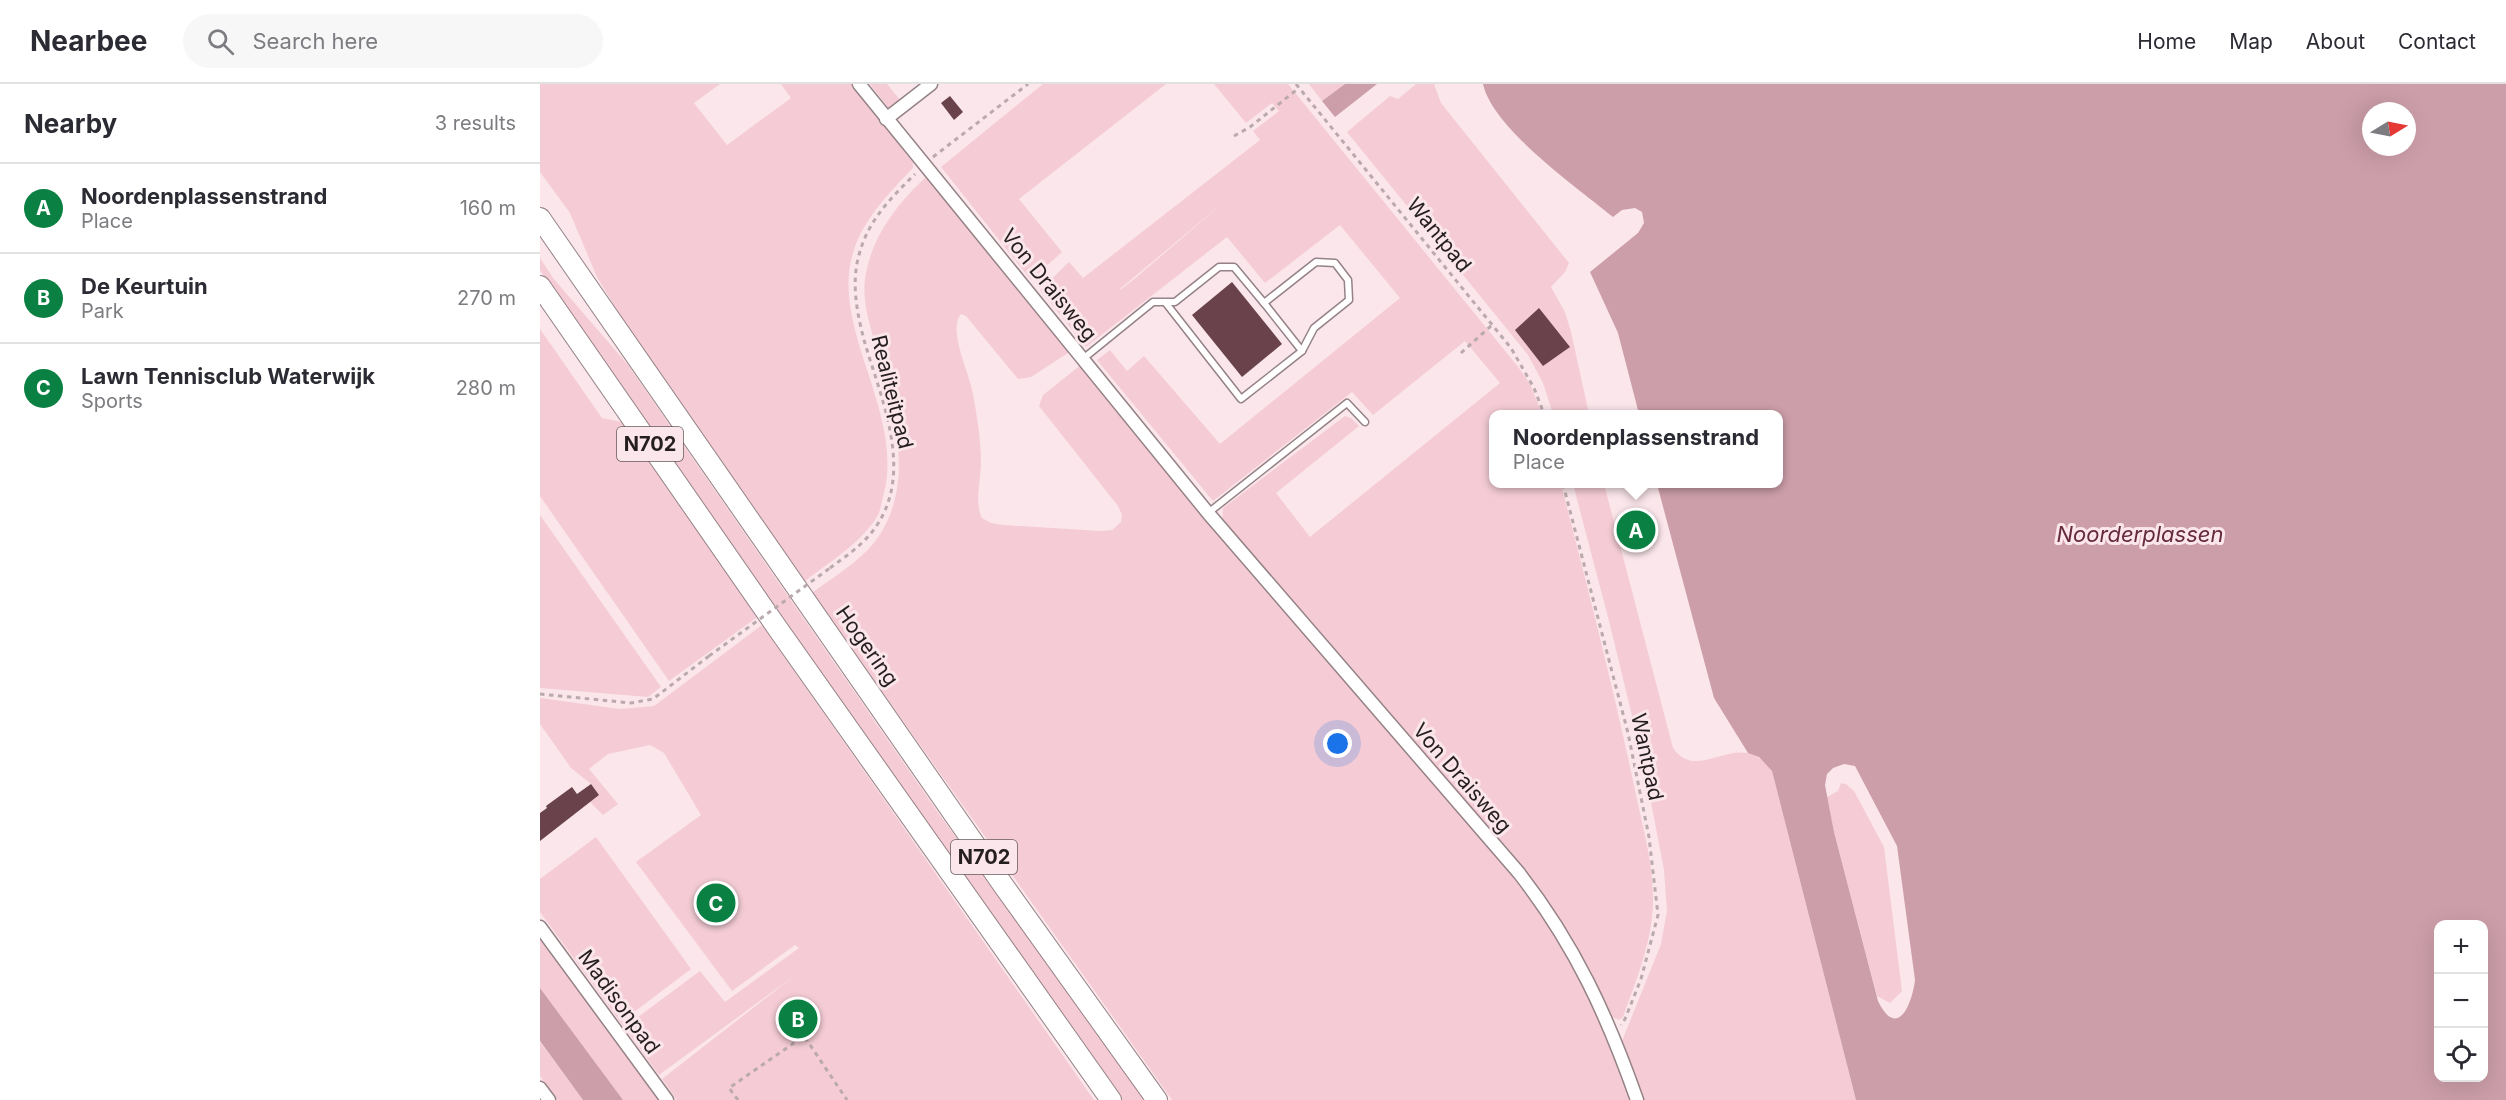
<!DOCTYPE html>
<html lang="en">
<head>
<meta charset="utf-8">
<style>
	body { margin:0; font-family:Inter,sans-serif; background:#f7f7f7; color:#2b2b33 }
	.controls { position:absolute; right:18px; bottom:18px; display:grid; overflow:hidden; border-radius:12px; box-shadow:0 6px 24px #0002 }
	.controls button { width:54px; height:54px; display:grid; place-items:center; padding:0; border:0; border-bottom:2px solid #e1e1e2; background:#fff; color:#2b2b33; font:30px sans-serif }
	.compass { position:absolute; left:1822px; top:18px; width:54px; height:54px; border-radius:50%; background:#fff; box-shadow:0 6px 24px #0002; rotate:80deg }
	.you { position:absolute; left:798px; top:660px; width:21px; height:21px; margin:-15px; border:4px solid #fff; border-radius:50%; background:#1a73e8; box-shadow:0 0 0 9px #1a73e833 }
	.badge { display:grid; place-items:center; width:39px; height:39px; border-radius:50%; background:#0b8043; color:#fff; font-size:20px; font-weight:700 }
	.pin { position:absolute; translate:-50% -50%; border:3px solid #fff; box-shadow:0 2px 6px #0006 }
	.popup { position:absolute; left:949px; top:326px; width:294px; height:78px; box-sizing:border-box; display:grid; place-content:center; border-radius:12px; background:#fff; filter:drop-shadow(0 2px 4px #0005); font-size:20px; white-space:nowrap; color:#7c7c81 }
	.popup b { font-size:22px; color:#2b2b33 }
	.popup::after { content:''; position:absolute; left:50%; top:100%; margin-left:-12px; border:12px solid transparent; border-top-color:#fff }
	.list { margin:0; padding:0; list-style:none }
	h2 { display:flex; justify-content:space-between; align-items:center; height:78px; margin:0; padding:0 24px; font-size:26px }
	h2 small { font-size:20px; font-weight:400; color:#7c7c81 }
	.list li { display:grid; grid-template-columns:39px 1fr auto; gap:18px; align-items:center; box-sizing:border-box; height:90px; padding:0 24px; border-top:2px solid #e1e1e2 }
	.list b { display:block; font-size:22px; white-space:nowrap }
	.list p { margin:0; font-size:20px; white-space:nowrap; color:#7c7c81 }
	.list em { font-size:20px; font-style:normal; color:#7c7c81 }
	.icon { flex:none; width:33px; height:33px; fill:none; stroke:currentColor; stroke-width:2; stroke-linecap:round; stroke-linejoin:round }
	.map { position:relative; flex:none; width:1966px; height:1016px; overflow:hidden }
	header { display:flex; align-items:center; gap:36px; box-sizing:border-box; height:84px; padding:0 30px; background:#fff; border-bottom:2px solid #e1e1e2 }
	header strong { font-size:28px }
	nav { display:flex; gap:33px; margin-inline-start:auto; font-size:21px }
	.search { width:420px; height:54px; background:#f7f7f7; display:flex; align-items:center; gap:15px; box-sizing:border-box; padding:0 21px; border-radius:33px; color:#7c7c81; font-size:22px }
	main { display:flex }
	aside { flex:1; background:#fff }
	.map>svg:first-child { display:block }
</style>
</head>
<body>
<header>
<strong>Nearbee</strong>
<div class="search"><svg class="icon" aria-label="search" viewBox="0 0 24 24"><circle cx="10" cy="10" r="6"/><path d="M15 15l6 6"/></svg>Search here</div>
<nav><a>Home</a><a>Map</a><a>About</a><a>Contact</a></nav>
</header>
<main>
<aside>
<h2>Nearby<small>3 results</small></h2>
<ul class="list">
<li><span class="badge">A</span><div><b>Noordenplassenstrand</b><p>Place</p></div><em>160 m</em></li>
<li><span class="badge">B</span><div><b>De Keurtuin</b><p>Park</p></div><em>270 m</em></li>
<li><span class="badge">C</span><div><b>Lawn Tennisclub Waterwijk</b><p>Sports</p></div><em>280 m</em></li>
</ul>
</aside>
<div class="map">
<svg width="1966" height="1016" viewBox="0 0 1966 1016">
	<rect width="100%" height="100%" fill="#fbe6eb"/>
	<g fill="#f5ccd5" fill-rule="evenodd">
		<path d="M 0,0 L 180,0 L 154,19 L 187,61 L 251,14 L 241,0 L 312,0 L 373,79 L 373,84 C 350,108 323,135 313,169 C 290,245 364,327 344,409 C 342,415 341,425 338,431 C 322,459 289,478 264,498 L 91,249 L 57,193 L 30,129 L 0,88 Z"/>
		<path d="M 330,0 L 347,0 L 360,16 L 349,25 Z"/>
		<path d="M 503,0 L 626,0 L 479,115 L 522,168 L 491,196 L 401,83 Z"/>
		<path d="M 674,0 L 748,0 L 979,284 L 990,300 L 1002,330 L 954,330 L 954,400 L 1021,400 C 1046,498 1072,597 1093,697 C 1101,736 1114,779 1113,819 C 1112,858 1096,897 1083,933 L 1079,936 L 1070,932 L 1051,887 L 1026,847 L 682,440 L 683,424 L 805,332 L 811,334 L 819,342 L 736,409 L 770,453 L 960,299 L 925,257 L 833,331 L 812,308 L 673,417 L 557,276 L 570,266 L 587,287 L 604,272 L 680,360 L 860,214 L 800,141 L 725,199 L 687,153 L 546,263 L 500,206 L 529,178 L 543,194 L 720,56 L 713,47 L 739,27 L 732,19 L 706,39 ZM 690,113 L 593,196 L 580,206 L 580,205 Z"/>
		<path d="M 769,0 L 805,0 L 782,17 Z"/>
		<path d="M 876,0 L 894,0 L 901,19 L 1029,179 L 1025,188 L 1011,203 L 1025,228 L 1031,248 L 1049,330 L 1013,330 L 1003,299 L 988,271 L 807,48 L 850,12 L 858,15 Z"/>
		<path d="M 387,92 L 531,267 L 491,293 L 478,295 L 426,232 L 421,230 C 407,245 430,290 433,310 C 437,332 441,356 441,379 C 441,396 434,419 442,434 L 451,439 L 463,441 L 561,447 L 572,446 L 581,438 L 582,431 L 578,422 L 499,322 L 503,311 L 542,280 L 975,791 L 1018,850 L 1067,950 L 1092,1016 L 632,1016 L 272,509 C 292,494 317,479 333,460 C 379,403 353,325 336,263 C 330,241 322,218 325,195 C 331,153 357,120 387,92 Z"/>
		<path d="M 0,174 L 13,194 L 88,281 L 397,727 L 604,1016 L 581,1016 L 170,434 L 0,186 Z"/>
		<path d="M 0,245 L 62,334 L 86,339 L 220,531 L 129,597 L 0,412 Z"/>
		<path d="M 1033,400 L 1064,400 L 1133,664 C 1159,702 1200,640 1232,687 L 1316,1016 L 1103,1016 L 1082,957 L 1121,860 L 1127,827 L 1124,786 L 1103,677 L 1069,537 Z"/>
		<path d="M 0,431 L 121,603 L 108,613 L 0,604 Z"/>
		<path d="M 222,541 L 554,1016 L 137,1016 L 122,995 L 254,892 L 119,991 L 0,828 L 0,795 L 56,753 L 151,885 L 94,928 L 98,933 L 160,887 L 185,918 L 259,864 L 255,861 L 192,907 L 96,778 L 161,731 L 124,669 L 110,661 L 68,670 L 49,685 L 78,720 L 63,731 L 50,718 L 59,711 L 51,700 L 31,684 L 0,640 L 0,614 L 80,625 L 114,622 Z"/>
		<path d="M 1301,699 L 1306,700 L 1314,707 L 1344,763 L 1362,907 L 1350,919 L 1337,912 L 1294,748 L 1287,713 L 1298,707 Z"/>
		<path d="M 0,852 L 120,1016 L 83,1016 L 0,904 Z"/>
		<path d="M 0,958 L 43,1016 L 18,1016 L 0,992 Z"/>
	</g>
	<g fill="#cc9ea9" fill-rule="evenodd">
		<path d="M 805,0 L 837,0 L 795,33 L 782,17 Z"/>
		<path d="M 943,0 L 1966,0 L 1966,1016 L 1316,1016 L 1232,687 L 1219,673 L 1208,669 L 1174,614 L 1117,400 L 1238,400 L 1238,330 L 1099,330 L 1078,249 L 1050,188 L 1098,149 L 1104,139 L 1102,128 L 1095,124 L 1082,126 L 1073,133 C 1037,103 953,45 943,0 ZM 1831,27 L 1867,27 L 1867,63 L 1831,63 ZM 1304,680 L 1315,682 L 1357,762 L 1375,896 C 1372,921 1357,956 1338,917 L 1294,748 L 1285,701 L 1287,690 L 1293,684 ZM 1944,840 L 1944,994 L 1898,994 L 1898,840 Z"/>
		<path d="M 0,904 L 83,1016 L 43,1016 L 0,957 Z"/>
	</g>
	<g fill="#6a424c">
		<path d="M 410,12 L 423,28 L 414,36 L 401,19 Z"/>
		<path d="M 692,198 L 742,260 L 702,293 L 652,231 Z"/>
		<path d="M 999,224 L 1030,263 L 1003,282 L 975,246 Z"/>
		<path d="M 51,700 L 59,711 L 0,757 L 0,729 L 7,724 L 6,722 L 32,703 L 37,710 Z"/>
	</g>
	<g fill="none" stroke-linecap="round" stroke-linejoin="round">
		<g stroke="#948286" stroke-width="9">
			<g id="service">
				<path d="M 724,219 L 762,267"/>
				<path d="M 544,274 L 613,218 L 635,218 L 679,183 L 694,183 L 724,219 L 776,178 L 795,179 L 808,196 L 809,216 L 774,244 L 762,267 L 701,315 L 625,218"/>
				<path d="M 668,429 L 807,319 L 825,338"/>
			</g>
		</g>
		<g stroke="#948286" stroke-width="15">
			<g id="minor">
				<path d="M 319,0 L 668,429 L 979,789 C 1035,861 1067,931 1097,1016"/>
				<path d="M 346,35 L 391,0"/>
				<path d="M 0,843 L 127,1016"/>
				<path d="M 0,1004 L 9,1016"/>
			</g>
		</g>
		<g stroke="#948286" stroke-width="22">
			<g id="trunk">
				<path d="M 0,134 L 463,801 L 617,1016"/>
				<path d="M 0,202 L 238,545 L 571,1016"/>
			</g>
		</g>
		<g stroke="#baa9ad" stroke-width="3" stroke-dasharray="4.5 4.5" stroke-linecap="butt">
			<path d="M 756,0 L 971,264 L 994,304 L 1004,330"/>
			<path d="M 694,52 L 710,43 L 759,4"/>
			<path d="M 393,73 L 488,0"/>
			<path d="M 921,269 L 952,241"/>
			<path d="M 1023,400 L 1088,649 L 1109,753 L 1118,831 L 1101,895 L 1085,935 L 1081,941"/>
			<path d="M 290,484 C 306,472 323,461 335,444 C 375,388 341,315 324,256 C 317,229 311,199 319,171 C 328,136 351,114 375,90"/>
			<path d="M 0,610 L 91,619 L 113,615 L 169,572"/>
			<path d="M 198,1016 L 189,1004 L 264,952 L 307,1016"/>
		</g>
		<use href="#service" stroke="#fff" stroke-width="6"/>
		<use href="#minor" stroke="#fff" stroke-width="12"/>
		<use href="#trunk" stroke="#fff" stroke-width="20"/>
		<path stroke="#baa9ad" stroke-width="3" stroke-dasharray="4.5 4.5" stroke-linecap="butt" d="M 169,572 L 290,484"/>
	</g>
	<g text-anchor="middle" stroke-width="6" stroke-linejoin="round" paint-order="stroke">
		<g fill="#fbe6eb" stroke="#655a5c" stroke-width="1.5">
			<rect x="77" y="343" width="66" height="34" rx="4.5"/>
			<rect x="411" y="756" width="66" height="34" rx="4.5"/>
		</g>
		<g font-size="20" font-weight="bold" fill="#251e1f">
			<text x="110" y="367">N702</text>
			<text x="444" y="780">N702</text>
		</g>
		<g font-size="21" fill="#251e1f" stroke="#fbe6eb">
			<text transform="translate(899 151) rotate(51)" y="7">Wantpad</text>
			<text transform="translate(509 201) rotate(51)" y="7">Von Draisweg</text>
			<text transform="translate(352 308) rotate(76)" y="7">Realiteitpad</text>
			<text transform="translate(327 562) rotate(55)" y="7">Hogering</text>
			<text transform="translate(1107 673) rotate(78)" y="7">Wantpad</text>
			<text transform="translate(922 694) rotate(49)" y="7">Von Draisweg</text>
			<text transform="translate(79 918) rotate(54)" y="7">Madisonpad</text>
		</g>
		<g font-size="22" font-style="italic" fill="#652b3d" stroke="#fbe6eb">
			<text x="1600" y="458">Noorderplassen</text>
		</g>
	</g>
</svg>
<div class="controls">
<button>+</button>
<button>−</button>
<button><svg class="icon" aria-label="locate" viewBox="0 0 24 24"><circle cx="12" cy="12" r="6"/><path d="M12 2v4M12 18v4M2 12h4M18 12h4"/></svg></button>
</div>
<svg class="compass" viewBox="-18 -18 36 36"><path d="M0-13l5 13h-10z" fill="#e53935"/><path d="M0 13l5-13h-10z" fill="#7c7c81"/></svg>
<div class="you"></div>
<div class="pin badge" style="left:1096px;top:446px">A</div>
<div class="popup"><b>Noordenplassenstrand</b>Place</div>
<div class="pin badge" style="left:258px;top:935px">B</div>
<div class="pin badge" style="left:176px;top:819px">C</div>
</div>
</main>
</body>
</html>
